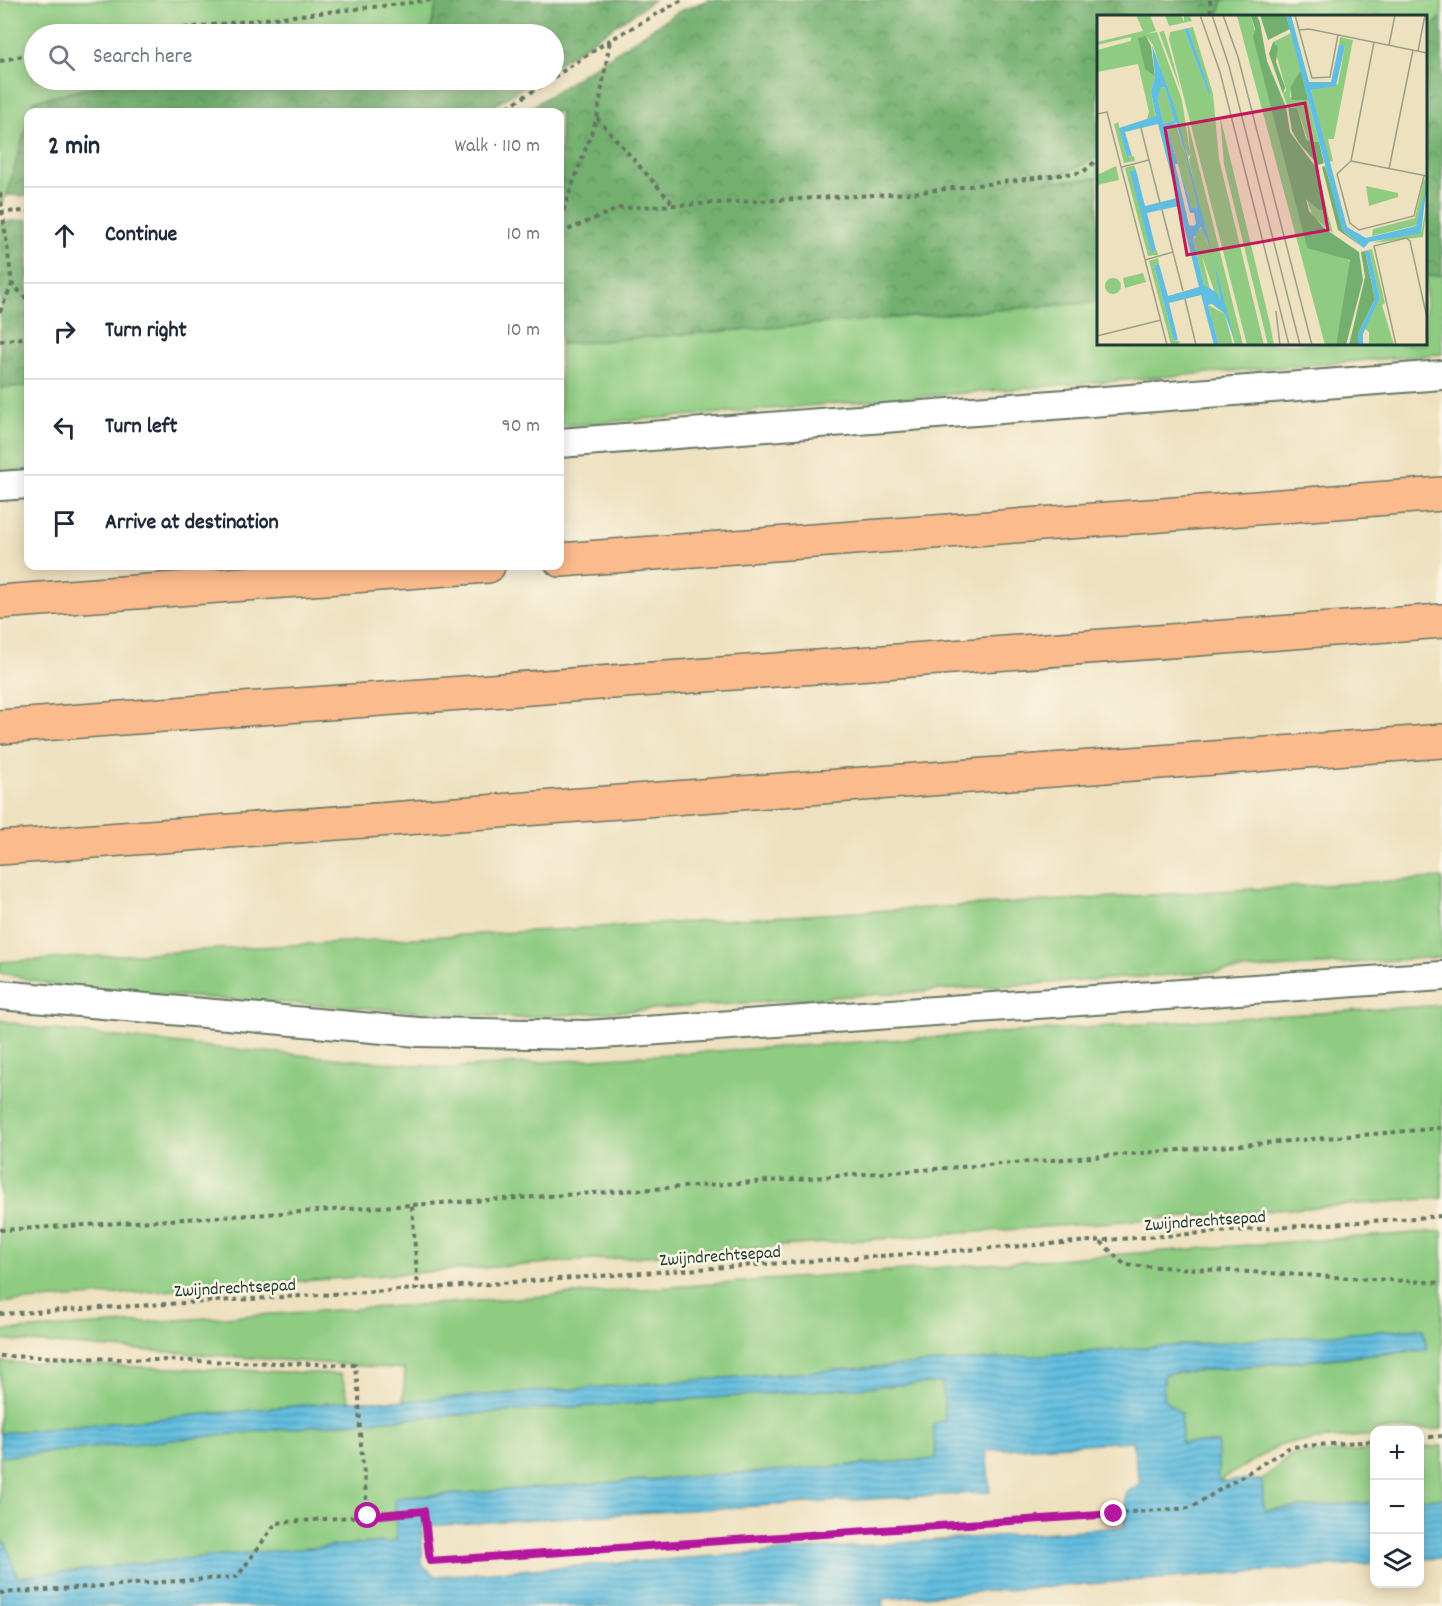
<!DOCTYPE html>
<html lang="en">
<head>
<meta charset="utf-8">
<style>
	body { margin:0; font-family:Dekko,sans-serif; background:#f2f2f3; color:#1f2937 }
	.controls { position:absolute; right:18px; bottom:18px; display:grid; overflow:hidden; border-radius:12px; box-shadow:0 3px 15px #0003 }
	.controls button { width:54px; height:54px; display:grid; place-items:center; padding:0; border:0; border-bottom:2px solid #e0e1e3; background:#fff; color:#1f2937; font:30px sans-serif }
	.stop { position:absolute; width:18px; height:18px; margin:-14px; border:4px solid #b5179e; border-radius:50%; background:#fff }
	.stop.end { background:#b5179e; border-color:#fff; box-shadow:0 2px 6px #0008 }
	.list { margin:0; padding:0; list-style:none }
	h2 { display:flex; justify-content:space-between; align-items:center; height:78px; margin:0; padding:0 24px; font-size:26px }
	h2 small { font-size:20px; font-weight:400; color:#747a83 }
	.list li { display:grid; grid-template-columns:39px 1fr auto; gap:18px; align-items:center; box-sizing:border-box; height:96px; padding:0 24px; border-top:2px solid #e0e1e3 }
	.list b { display:block; font-size:22px; white-space:nowrap }
	.list em { font-size:20px; font-style:normal; color:#747a83 }
	.icon { flex:none; width:33px; height:33px; fill:none; stroke:currentColor; stroke-width:2; stroke-linecap:round; stroke-linejoin:round }
	.map { position:relative; flex:none; width:1442px; height:1606px; overflow:hidden }
	.search { position:absolute; background:#fff; box-shadow:0 3px 15px #0003; left:24px; top:24px; width:540px; height:66px; display:flex; align-items:center; gap:15px; box-sizing:border-box; padding:0 21px; border-radius:33px; color:#747a83; font-size:22px }
	.panel { position:absolute; background:#fff; box-shadow:0 3px 15px #0003; left:24px; top:108px; width:540px; height:462px; border-radius:12px }
	.map>svg:first-child { display:block }
</style>
</head>
<body>
<div class="map">
<svg width="1442" height="1606" viewBox="0 0 1442 1606">
	<defs>
		<pattern id="forest-crowns" width="20" height="18" patternUnits="userSpaceOnUse" patternTransform="scale(1.5)"><rect width="20" height="18" fill="#73b070"/><path d="M2 6a3 3 0 1 1 6 0M12 15a3 3 0 1 1 6 0" fill="none" stroke="#5e905d"/></pattern>
		<pattern id="water-rules" width="6" height="5" patternUnits="userSpaceOnUse" patternTransform="scale(1.5)"><rect width="6" height="5" fill="#62bee0"/><path d="M0 2.5h6" fill="none" stroke="#509cb6"/></pattern>
	</defs>
	<rect width="100%" height="100%" fill="#fcf5e5"/>
	<filter id="ink" filterUnits="userSpaceOnUse"><feTurbulence type="fractalNoise" baseFrequency=".0167" numOctaves="2"/><feDisplacementMap in="SourceGraphic" scale="12" xChannelSelector="R" yChannelSelector="G"/><feConvolveMatrix kernelMatrix="1 2 1 2 8 2 1 2 1" color-interpolation-filters="sRGB"/></filter>
	<filter id="wash" filterUnits="userSpaceOnUse"><feTurbulence type="fractalNoise" baseFrequency=".008" numOctaves="4" result="noise"/><feDisplacementMap in="SourceGraphic" scale="24" xChannelSelector="R" yChannelSelector="G"/><feGaussianBlur stdDeviation="1.35" result="paint"/><feColorMatrix in="noise" values="0 0 0 0 0 0 0 0 0 0 0 0 0 0 0 0 0 1.4 0 .05"/><feComposite in="paint" operator="in"/></filter>
	<g filter="url(#wash)">
		<rect width="100%" height="100%" fill="#eee1c0"/>
		<g fill="#8fcc82" stroke="#57845b" stroke-width="1.5">
			<path d="M 0,0 L 437,0 L 430,34 L 34,34 L 34,80 L 137,80 L 119,81 L 34,101 L 31,112 L 28,112 L 28,120 L 7,195 L 0,205 Z"/>
			<path d="M 1223,0 L 1442,0 L 1442,17 L 1426,32 L 1426,16 L 1218,16 Z"/>
			<path d="M 1098,157 L 1098,178 L 1043,182 Z"/>
			<path d="M 1442,275 L 1442,354 L 560,426 L 560,344 L 1098,302 L 1098,344 L 1426,344 L 1426,276 Z"/>
			<path d="M 28,386 L 28,470 L 0,472 L 0,388 Z"/>
			<path d="M 1442,878 L 1442,957 L 518,1018 L 70,989 L 0,973 L 0,962 Z"/>
			<path d="M 1442,1005 L 1442,1198 L 0,1303 L 0,1020 L 37,1028 L 209,1047 L 449,1068 Z"/>
			<path d="M 1442,1231 L 1442,1429 L 1374,1430 L 1374,1435 L 1284,1443 L 1218,1481 L 1182,1443 L 1163,1399 L 1164,1374 L 1427,1350 L 1423,1328 L 403,1401 L 405,1369 L 0,1340 L 0,1331 L 449,1303 Z"/>
			<path d="M 0,1362 L 341,1374 L 349,1401 L 0,1433 Z"/>
			<path d="M 943,1382 L 945,1420 L 933,1425 L 937,1459 L 395,1498 L 397,1541 L 221,1555 L 17,1577 L 6,1543 L 0,1540 L 0,1457 L 355,1422 Z"/>
			<path d="M 1442,1446 L 1442,1498 L 1420,1499 L 1420,1448 Z"/>
			<path d="M 1374,1450 L 1374,1502 L 1264,1510 L 1262,1480 L 1291,1455 Z"/>
		</g>
		<g fill="url(#forest-crowns)" stroke="#497652" stroke-width="1.5">
			<path d="M 437,0 L 654,0 L 554,66 L 554,34 L 430,34 Z"/>
			<path d="M 708,0 L 1223,0 L 1218,16 L 1098,16 L 1098,157 L 1045,182 L 1098,178 L 1098,302 L 560,344 L 560,112 L 524,112 L 678,12 Z"/>
			<path d="M 1442,17 L 1442,275 L 1426,276 L 1426,32 Z"/>
			<path d="M 137,80 L 534,80 L 484,112 L 31,112 L 34,101 L 119,81 Z"/>
			<path d="M 28,120 L 28,196 L 7,195 Z"/>
			<path d="M 28,220 L 28,386 L 0,388 L 0,222 Z"/>
		</g>
		<g fill="url(#water-rules)" stroke="#407e8a" stroke-width="1.5" fill-rule="evenodd">
			<path d="M 1423,1328 L 1427,1349 L 1164,1374 L 1163,1399 L 1181,1413 L 1182,1443 L 1218,1443 L 1218,1481 L 1262,1480 L 1264,1510 L 1374,1502 L 1374,1563 L 882,1599 L 883,1606 L 798,1606 L 797,1604 L 764,1606 L 0,1606 L 0,1540 L 6,1543 L 17,1577 L 221,1555 L 396,1541 L 395,1498 L 936,1459 L 933,1424 L 945,1420 L 942,1382 L 355,1422 L 0,1457 L 0,1433 L 349,1401 L 403,1401 ZM 1132,1441 L 1140,1483 L 1125,1494 L 1124,1527 L 436,1576 L 422,1565 L 422,1526 L 990,1492 L 986,1450 Z"/>
			<path d="M 1442,1498 L 1442,1558 L 1420,1559 L 1420,1499 Z"/>
		</g>
	</g>
	<g filter="url(#ink)">
		<g fill="none" stroke-linecap="round" stroke-linejoin="round">
			<g stroke="#677665" stroke-width="32">
				<g id="service">
					<path d="M 560,443 L 1442,375"/>
					<path d="M 0,486 L 28,484"/>
					<path d="M 0,995 L 418,1032 L 587,1035 L 1442,976"/>
				</g>
			</g>
			<g stroke="#677665" stroke-width="36">
				<g id="motorway">
					<path d="M 560,560 L 1442,494"/>
					<path d="M 0,602 L 488,566"/>
					<path d="M 0,727 L 1442,621"/>
					<path d="M 0,848 L 1442,741"/>
				</g>
			</g>
			<g stroke="#677665" stroke-width="4" stroke-dasharray="4.5 4.5" stroke-linecap="butt">
				<path d="M 1210,0 L 1211,16"/>
				<path d="M 131,34 L 434,0"/>
				<path d="M 0,61 L 34,53"/>
				<path d="M 554,77 L 610,40 L 682,0"/>
				<path d="M 500,112 L 550,80"/>
				<path d="M 597,118 L 673,204"/>
				<path d="M 0,193 L 12,284 L 28,300"/>
				<path d="M 0,212 L 28,211"/>
				<path d="M 560,219 L 597,118 L 610,40"/>
				<path d="M 560,233 L 620,208 L 913,193 L 1083,172 L 1098,159"/>
				<path d="M 0,312 L 12,284"/>
				<path d="M 0,341 L 28,337"/>
				<path d="M 412,1206 L 418,1289"/>
				<path d="M 0,1230 C 481,1202 962,1170 1442,1128"/>
				<path d="M 1101,1242 L 1125,1265 L 1442,1283"/>
				<path d="M 0,1314 L 418,1289 L 1442,1216"/>
				<path d="M 0,1356 L 355,1365 L 359,1397 L 360,1434 L 368,1516"/>
				<path d="M 1420,1438 L 1442,1436"/>
				<path d="M 0,1593 L 237,1577 L 276,1523 L 424,1511 L 430,1561 L 1190,1508 L 1290,1447 L 1374,1441"/>
			</g>
			<use href="#service" stroke="#fff" stroke-width="28"/>
			<use href="#motorway" stroke="#fbbb8c" stroke-width="33"/>
		</g>
	</g>
	<g fill="none" stroke-linecap="round" stroke-linejoin="round" filter="url(#ink)">
		<path stroke="#b5179e" stroke-width="8" d="M 368,1516 L 424,1511 L 430,1561 L 1114,1514"/>
	</g>
	<g text-anchor="middle" stroke-width="5" stroke-linejoin="round" paint-order="stroke">
		<g font-size="18" fill="#1f3d34" stroke="#fcf5e5">
			<text transform="translate(1205 1220) rotate(-4)" y="6">Zwijndrechtsepad</text>
			<text transform="translate(720 1255) rotate(-4)" y="6">Zwijndrechtsepad</text>
			<text transform="translate(235 1287) rotate(-3)" y="6">Zwijndrechtsepad</text>
		</g>
	</g>
	<g transform="translate(1097 15)">
		<rect width="330" height="330" fill="#eee1c0"/>
		<path d="M 39,0 L 53,0 L 59,16 L 48,19 L 60,17 L 85,85 L 93,138 L 90,104 L 146,330 L 138,330 L 116,243 L 125,286 L 121,287 L 97,218 L 106,212 L 112,234 L 92,145 L 94,139 L 91,141 L 56,30 L 49,21 L 50,53 L 58,61 L 54,77 L 59,102 L 50,104 L 52,97 L 41,49 L 0,57 L 0,35 L 34,26 L 34,22 L 0,30 L 0,27 L 46,16 ZM 68,0 L 84,0 L 87,7 L 87,0 L 92,0 L 95,6 L 72,11 ZM 154,0 L 210,232 L 250,243 L 254,248 L 239,330 L 228,330 L 140,1 ZM 96,12 L 116,79 L 122,144 L 167,330 L 150,330 L 72,24 L 73,17 L 87,14 L 112,80 L 91,13 ZM 67,16 L 72,32 L 84,76 L 62,17 ZM 194,18 L 204,55 L 193,72 L 193,82 L 211,85 L 222,127 L 211,126 L 200,93 L 190,91 L 186,79 L 189,75 L 176,27 ZM 243,22 L 256,25 L 237,124 L 231,124 L 236,146 L 232,147 L 214,75 L 241,69 L 248,31 L 242,29 ZM 68,72 L 77,105 L 67,109 L 61,86 L 62,73 ZM 123,101 L 173,309 L 177,330 L 171,330 L 127,149 ZM 78,106 L 89,141 L 102,192 L 95,193 L 70,114 ZM 21,107 L 30,142 L 37,141 L 38,146 L 27,148 L 17,109 ZM 37,150 L 39,155 L 34,156 L 54,236 L 60,235 L 61,240 L 51,241 L 28,153 ZM 19,151 L 22,165 L 0,170 L 0,160 ZM 327,164 L 330,169 L 321,210 L 275,221 L 276,214 L 318,203 ZM 269,171 L 301,178 L 301,182 L 272,191 ZM 209,183 L 222,195 L 230,196 L 236,218 L 216,202 ZM 330,188 L 326,222 L 276,228 L 314,216 L 324,218 ZM 96,222 L 101,224 L 113,275 L 107,270 ZM 275,234 L 288,288 L 285,290 L 297,330 L 272,330 L 272,317 L 268,314 L 283,283 L 272,235 ZM 61,243 L 62,249 L 57,250 L 77,326 L 83,326 L 81,330 L 74,330 L 52,246 ZM 46,258 L 49,267 L 28,273 L 26,263 ZM8 271a8 8 0 1 1 16 0a8 8 0 1 1-16 0ZM 111,290 L 128,299 L 136,330 L 122,330 Z" fill="#8fcc82"/>
		<path d="M 154,0 L 160,0 L 163,8 L 170,46 L 189,92 L 193,117 L 221,155 L 230,196 L 222,195 L 209,184 L 212,196 L 227,213 L 262,237 L 266,265 L 249,330 L 239,330 L 253,245 L 210,233 L 156,22 L 158,14 ZM 163,0 L 189,0 L 193,14 L 171,25 ZM 49,21 L 54,31 L 58,61 L 48,54 L 41,23 ZM 176,27 L 181,32 L 179,47 L 188,72 L 186,79 L 172,39 ZM 204,55 L 211,85 L 195,85 L 193,72 ZM 191,92 L 200,93 L 209,123 L 211,126 L 222,127 L 227,148 L 221,150 L 202,128 L 195,116 ZM 228,151 L 247,217 L 267,233 L 241,215 L 225,152 ZM 268,236 L 278,284 L 261,319 L 261,330 L 252,330 L 268,262 L 264,237 Z" fill="#73b070"/>
		<path d="M 189,0 L 194,0 L 212,67 L 234,67 L 242,29 L 248,31 L 239,71 L 214,75 L 250,212 L 269,223 L 319,211 L 330,169 L 324,218 L 272,227 L 267,233 L 245,215 ZM 91,13 L 113,77 L 112,80 L 87,14 ZM 55,30 L 79,96 L 114,234 L 104,212 L 96,223 L 107,270 L 119,277 L 124,286 L 116,242 L 139,330 L 128,299 L 115,289 L 111,290 L 122,330 L 117,330 L 104,280 L 72,288 L 81,325 L 77,326 L 57,250 L 62,249 L 71,281 L 102,272 L 82,191 L 50,198 L 59,235 L 54,237 L 33,156 L 39,155 L 48,191 L 80,183 L 61,109 L 28,117 L 35,141 L 30,142 L 22,113 L 59,101 L 54,77 L 58,61 ZM 68,72 L 77,105 L 67,109 L 61,86 L 63,73 ZM 79,107 L 89,141 L 101,192 L 95,193 L 70,114 ZM 78,149 L 81,149 L 93,198 L 97,198 L 99,209 L 96,211 L 92,210 ZM 272,235 L 283,283 L 266,319 L 266,330 L 261,330 L 261,319 L 278,284 L 268,236 Z" fill="#62bee0" fill-rule="evenodd"/>
		<path fill="none" stroke="#9b9f88" stroke-width="1.5" d="M 103,0 L 123,57 L 192,330M 115,0 L 132,51 L 203,330M 126,0 L 141,42 L 215,330M 198,0 L 215,63 L 233,62 L 241,20M 202,15 L 212,14 L 330,38M 292,30 L 298,0M 321,36 L 328,0M 0,99 L 10,97 L 70,330M 52,145 L 63,188M 254,146 L 240,159 L 253,208 L 262,215 L 317,201 L 327,161M 254,146 L 277,27M 254,146 L 330,161M 25,152 L 52,145 L 44,113M 292,154 L 316,35M 65,195 L 86,276M 48,245 L 76,237M 88,284 L 99,330M 179,296 L 183,330M 0,321 L 64,305M 299,330 L 277,231 L 309,223 L 313,226 L 330,303"/>
		<path fill="#c2185b" fill-opacity="0.15" stroke="#c2185b" stroke-width="3" d="M 208,88 L 231,215 L 90,240 L 68,113 Z"/>
		<rect width="330" height="330" fill="none" stroke="#1f3d34" stroke-width="3"/>
	</g>
</svg>
<div class="controls">
<button>+</button>
<button>−</button>
<button><svg class="icon" aria-label="layers" viewBox="0 0 24 24"><path d="M12 4l9 5-9 5-9-5zM3 14l9 5 9-5"/></svg></button>
</div>
<div class="stop" style="left:368px;top:1516px"></div>
<div class="stop end" style="left:1114px;top:1514px"></div>
<div class="search"><svg class="icon" aria-label="search" viewBox="0 0 24 24"><circle cx="10" cy="10" r="6"/><path d="M15 15l6 6"/></svg>Search here</div>
<section class="panel">
<h2>2 min<small>Walk · 110 m</small></h2>
<ul class="list">
<li><svg class="icon" aria-label="ahead" viewBox="0 0 24 24"><path d="M12 20V5M6 11l6-6 6 6"/></svg><div><b>Continue</b></div><em>10 m</em></li>
<li><svg class="icon" aria-label="right" viewBox="0 0 24 24"><path d="M7 20v-9h11M14 6l5 5-5 5"/></svg><div><b>Turn right</b></div><em>10 m</em></li>
<li><svg class="icon" aria-label="left" viewBox="0 0 24 24"><path d="M17 20v-9H6M10 6l-5 5 5 5"/></svg><div><b>Turn left</b></div><em>90 m</em></li>
<li><svg class="icon" aria-label="arrive" viewBox="0 0 24 24"><path d="M6 21V4h12l-3 4 3 4H6"/></svg><div><b>Arrive at destination</b></div></li>
</ul>
</section>
</div>
</body>
</html>
